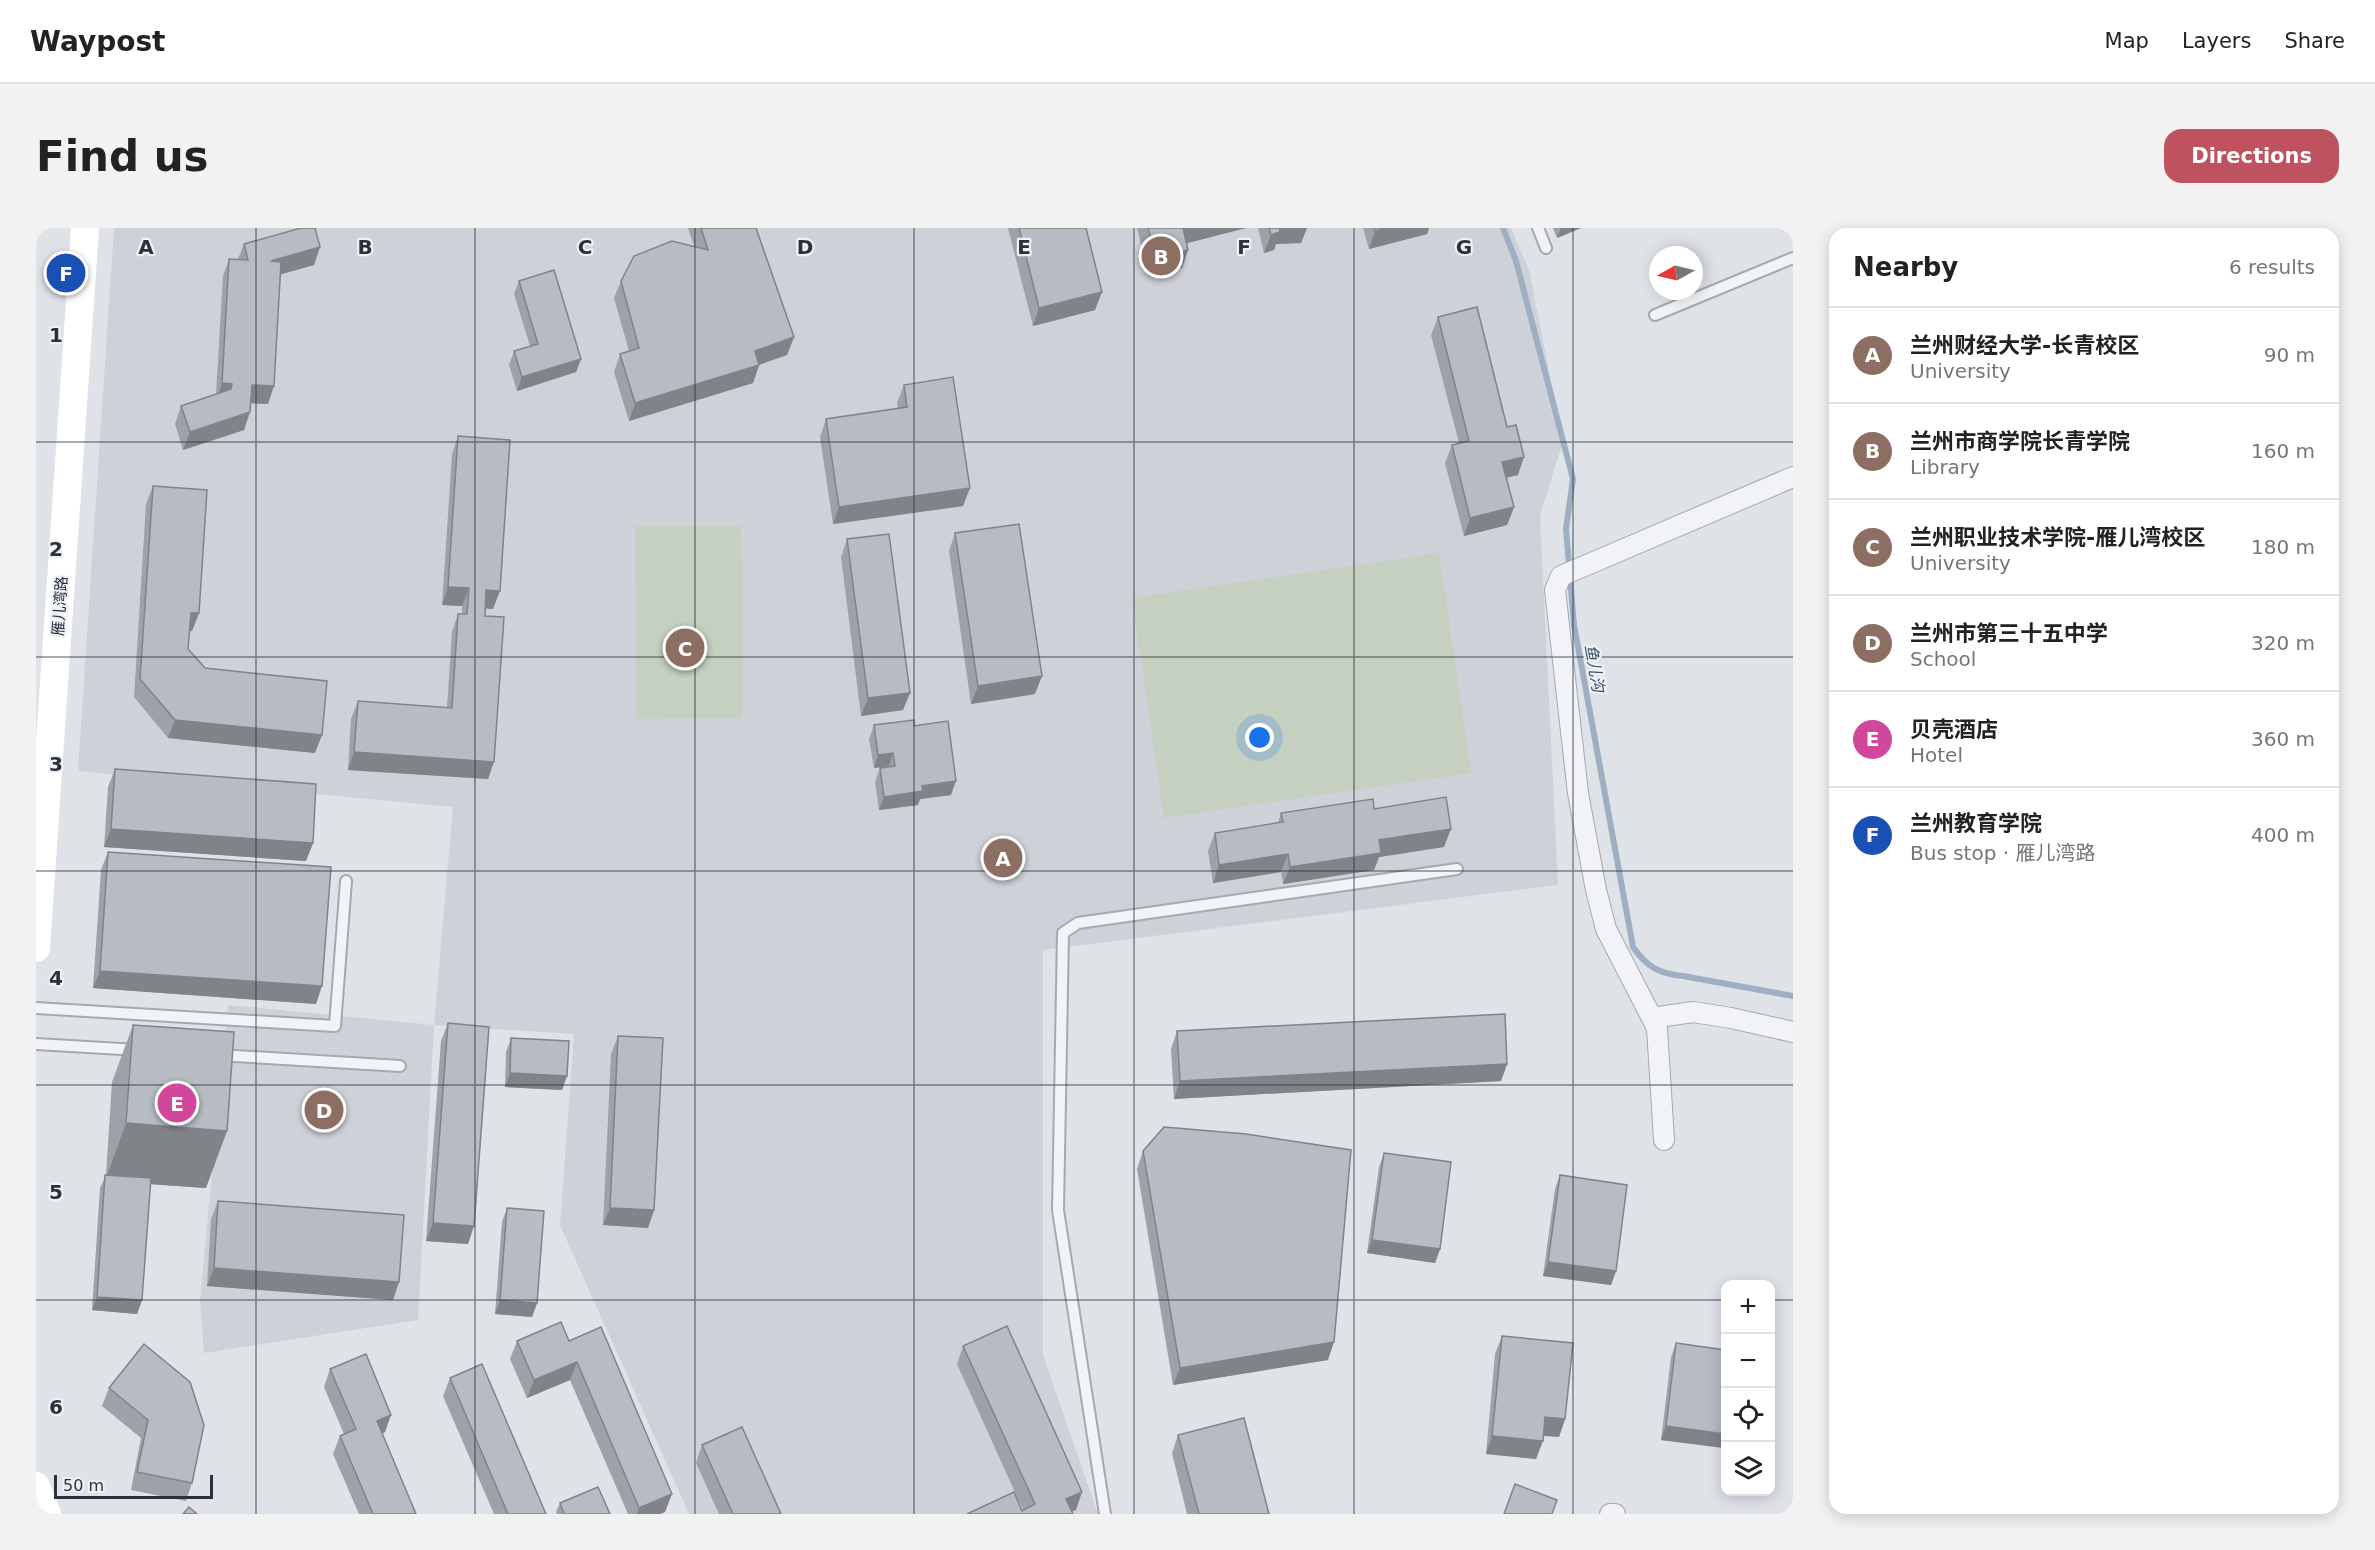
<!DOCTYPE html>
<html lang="en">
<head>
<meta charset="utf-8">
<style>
	body { margin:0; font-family:"DejaVu Sans","Noto Sans SC",sans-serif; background:#f2f2f2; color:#222 }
	.controls { position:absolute; right:18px; bottom:18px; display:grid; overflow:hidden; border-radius:12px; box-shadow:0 3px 15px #0003 }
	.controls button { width:54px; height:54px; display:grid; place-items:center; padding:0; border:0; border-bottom:2px solid #e0e0e0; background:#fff; color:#222; font:30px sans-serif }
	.compass { position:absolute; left:1613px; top:18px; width:54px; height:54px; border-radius:50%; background:#fff; box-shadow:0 3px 15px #0003; rotate:262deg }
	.scale { position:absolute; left:18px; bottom:15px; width:159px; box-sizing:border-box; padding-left:6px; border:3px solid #2a303c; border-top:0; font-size:16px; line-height:21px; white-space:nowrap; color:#2a303c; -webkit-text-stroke:4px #eff1f5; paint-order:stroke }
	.you { position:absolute; left:1224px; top:510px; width:21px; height:21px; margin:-15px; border:4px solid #fff; border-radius:50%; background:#1a73e8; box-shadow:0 0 0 9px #1a73e833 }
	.badge { display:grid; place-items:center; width:39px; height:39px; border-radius:50%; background:#be525f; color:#fff; font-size:20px; font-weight:700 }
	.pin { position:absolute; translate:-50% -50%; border:3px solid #fff; box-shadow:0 2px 6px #0006 }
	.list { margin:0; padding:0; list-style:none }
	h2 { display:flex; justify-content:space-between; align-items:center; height:78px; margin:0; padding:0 24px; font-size:26px }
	h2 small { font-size:20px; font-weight:400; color:#767676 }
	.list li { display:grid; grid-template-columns:39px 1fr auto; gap:18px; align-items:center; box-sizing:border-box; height:96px; padding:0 24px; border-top:2px solid #e0e0e0 }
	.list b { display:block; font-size:22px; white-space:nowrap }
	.list p { margin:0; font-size:20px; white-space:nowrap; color:#767676 }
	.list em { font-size:20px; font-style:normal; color:#767676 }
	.icon { flex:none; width:33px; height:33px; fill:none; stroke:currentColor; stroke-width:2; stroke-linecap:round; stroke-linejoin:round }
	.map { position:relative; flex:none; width:1757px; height:1286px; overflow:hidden; border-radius:18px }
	header { display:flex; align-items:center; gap:36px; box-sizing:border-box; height:84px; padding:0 30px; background:#fff; border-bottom:2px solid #e0e0e0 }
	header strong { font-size:28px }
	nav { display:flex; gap:33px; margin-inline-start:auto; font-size:21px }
	.intro { display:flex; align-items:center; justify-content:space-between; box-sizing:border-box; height:144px; padding:0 36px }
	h1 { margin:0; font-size:42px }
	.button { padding:15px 27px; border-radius:18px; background:#be525f; color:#fff; font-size:21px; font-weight:700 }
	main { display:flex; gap:36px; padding:0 36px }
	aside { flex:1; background:#fff; border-radius:18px; box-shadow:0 3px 15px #0003 }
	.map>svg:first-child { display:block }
</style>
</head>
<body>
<header>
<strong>Waypost</strong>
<nav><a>Map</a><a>Layers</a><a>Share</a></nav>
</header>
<div class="intro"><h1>Find us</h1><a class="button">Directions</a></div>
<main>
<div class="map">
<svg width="1757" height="1286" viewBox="0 0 1757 1286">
	<rect width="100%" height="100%" fill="#dfe2e7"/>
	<path fill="#ced1d8" d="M 78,0 L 1475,0 L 1493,42 L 1527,213 L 1504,288 L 1522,657 L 1007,722 L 1007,1127 L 1062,1286 L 653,1286 L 524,997 L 538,806 L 398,797 L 382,1092 L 168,1125 L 164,1073 L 192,777 L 398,797 L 417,579 L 42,543 Z"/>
	<g fill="#c5d0c1">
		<path d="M 599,298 L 705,298 L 706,490 L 600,491 Z"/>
		<path d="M 1403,325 L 1435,545 L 1128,590 L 1096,370 Z"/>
	</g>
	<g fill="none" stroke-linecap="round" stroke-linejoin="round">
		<path stroke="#9eafc3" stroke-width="6" d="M 1467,0 L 1480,33 L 1537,251 L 1530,301 L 1538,397 L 1597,719 C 1610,738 1623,746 1647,748 L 1757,768"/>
		<g stroke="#a5a9b0" stroke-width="14">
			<g id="lane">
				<path d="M 1502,0 L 1510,20"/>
				<path d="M 1619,87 L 1757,30"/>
				<path d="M 0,780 L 299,798 L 310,653"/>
				<path d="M 0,816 L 102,822"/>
				<path d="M 183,827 L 364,838"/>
				<path d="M 1069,1286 L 1022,982 L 1027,705 L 1042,695 L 1421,641"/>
			</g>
		</g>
		<g stroke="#a5a9b0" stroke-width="22">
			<g id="street">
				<path d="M 1616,790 L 1657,784 L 1695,790 L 1757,804"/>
				<path d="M 1628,912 L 1621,800 L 1570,701 L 1560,662 L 1542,565 L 1519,362 L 1525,348 L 1757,249"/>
				<path d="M 1574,1286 L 1579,1286"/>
			</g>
		</g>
		<use href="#lane" stroke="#f2f3f6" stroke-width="10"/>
		<use href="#street" stroke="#f2f3f6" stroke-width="20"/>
		<g stroke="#fff" stroke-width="28">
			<path d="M 0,720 L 49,0"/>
			<path d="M 0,1258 L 11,1286"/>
		</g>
	</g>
	<g fill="#9da1a8">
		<path d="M 652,0 L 720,0 L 758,109 L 751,127 L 723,137 L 717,155 L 593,193 L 578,144 L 584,126 L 593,123 L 578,70 L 585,53 L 658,18 Z"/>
		<path d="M 972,0 L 1050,0 L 1059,82 L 997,98 Z"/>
		<path d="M 1101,0 L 1210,0 L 1151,15 L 1146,40 L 1130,44 L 1129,39 L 1113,49 Z"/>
		<path d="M 1222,0 L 1271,0 L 1265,15 L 1240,16 L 1238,22 L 1228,25 Z"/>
		<path d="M 1327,0 L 1393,0 L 1391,6 L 1333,21 Z"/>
		<path d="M 1517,0 L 1545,0 L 1521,10 Z"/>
		<path d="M 208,16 L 284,19 L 278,37 L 245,46 L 232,176 L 215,175 L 208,202 L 147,222 L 139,196 L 145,178 L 180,166 L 187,48 L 193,31 L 202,31 Z"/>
		<path d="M 483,53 L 545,131 L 540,144 L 481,163 L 473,137 L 478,123 L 494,118 L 478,66 Z"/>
		<path d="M 1402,89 L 1482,247 L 1470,250 L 1478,279 L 1471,297 L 1428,308 L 1409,235 L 1416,217 L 1423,215 L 1395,107 Z"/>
		<path d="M 868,157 L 927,278 L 797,296 L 784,209 L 790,191 L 862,181 L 861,175 Z"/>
		<path d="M 422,208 L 457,381 L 449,380 L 449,388 L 452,551 L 312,542 L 315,491 L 322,473 L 411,479 L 416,404 L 422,386 L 426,386 L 426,378 L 406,377 L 416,226 Z"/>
		<path d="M 117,258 L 163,385 L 156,403 L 153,403 L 152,421 L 169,440 L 279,525 L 132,510 L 98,469 L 110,276 Z"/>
		<path d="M 919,305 L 999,466 L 935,476 L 913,323 Z"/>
		<path d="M 811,311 L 867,482 L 825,488 L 805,329 Z"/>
		<path d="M 838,497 L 878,498 L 915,567 L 884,571 L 882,577 L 843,582 L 839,554 L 844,540 L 853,539 L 853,538 L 838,540 L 833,511 Z"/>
		<path d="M 79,541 L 277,615 L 270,633 L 68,619 L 72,559 Z"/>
		<path d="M 1338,581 L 1408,619 L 1343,629 L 1338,642 L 1247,656 L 1245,644 L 1177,655 L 1172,623 L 1179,605 L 1242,595 L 1245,585 Z"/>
		<path d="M 72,624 L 280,776 L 57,760 L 65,642 Z"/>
		<path d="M 412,795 L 432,1016 L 390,1013 L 405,813 Z"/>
		<path d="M 97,797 L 170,960 L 114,956 L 106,1072 L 101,1086 L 56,1082 L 64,960 L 70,947 L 76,854 Z"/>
		<path d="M 1141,803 L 1471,836 L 1465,853 L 1138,871 L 1135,821 Z"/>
		<path d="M 582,808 L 618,982 L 612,1000 L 567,997 L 575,826 Z"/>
		<path d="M 475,810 L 531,848 L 526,862 L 469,859 L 470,824 Z"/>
		<path d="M 1107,923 L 1292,1132 L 1137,1157 L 1101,941 Z"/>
		<path d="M 1348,925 L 1404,1021 L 1399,1035 L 1331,1025 L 1343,939 Z"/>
		<path d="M 1524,947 L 1580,1043 L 1575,1057 L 1507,1048 L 1519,961 Z"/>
		<path d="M 182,973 L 363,1054 L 357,1072 L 171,1058 L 175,991 Z"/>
		<path d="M 471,980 L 501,1075 L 496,1089 L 459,1086 L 466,994 Z"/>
		<path d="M 1466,1108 L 1529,1191 L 1523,1209 L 1507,1208 L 1500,1231 L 1450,1226 L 1459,1126 Z"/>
		<path d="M 481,1113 L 533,1113 L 629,1284 L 624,1286 L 592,1286 L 534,1152 L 491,1170 L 474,1131 Z"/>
		<path d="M 1640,1115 L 1688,1220 L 1625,1212 L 1635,1129 Z"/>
		<path d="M 108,1116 L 156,1255 L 150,1273 L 95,1262 L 105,1210 L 66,1178 L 73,1160 Z"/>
		<path d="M 927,1118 L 1040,1282 L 986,1283 L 987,1282 L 921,1136 Z"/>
		<path d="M 294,1141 L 349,1204 L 346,1206 L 380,1286 L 323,1286 L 297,1226 L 304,1208 L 308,1206 L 288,1159 Z"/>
		<path d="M 414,1150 L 510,1286 L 458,1286 L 407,1168 Z"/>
		<path d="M 1142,1207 L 1233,1286 L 1151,1286 L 1136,1225 Z"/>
		<path d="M 666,1217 L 745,1286 L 683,1286 L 660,1235 Z"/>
		<path d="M 524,1275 L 574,1286 L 521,1286 L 520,1284 Z"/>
	</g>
	<g fill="#808388">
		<path d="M 1147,0 L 1210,0 L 1140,18 Z"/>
		<path d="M 1242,0 L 1271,0 L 1265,15 L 1240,16 L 1238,22 L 1228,25 L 1235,7 Z"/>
		<path d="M 1351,0 L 1393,0 L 1391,6 L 1333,21 L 1339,3 Z"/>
		<path d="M 1525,0 L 1545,0 L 1521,10 Z"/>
		<path d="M 284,19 L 278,37 L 228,51 L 235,33 Z"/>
		<path d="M 1135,21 L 1129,39 L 1113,49 L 1120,31 Z"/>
		<path d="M 1152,22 L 1146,40 L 1130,44 L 1137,26 Z"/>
		<path d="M 1066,64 L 1059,82 L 997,98 L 1003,80 Z"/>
		<path d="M 758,109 L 751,127 L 716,139 L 723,137 L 717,155 L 593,193 L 599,175 L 719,123 Z"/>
		<path d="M 545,131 L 540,144 L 481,163 L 486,149 Z"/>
		<path d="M 186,155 L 196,156 L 189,174 L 180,173 Z"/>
		<path d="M 216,157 L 238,158 L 232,176 L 209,175 Z"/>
		<path d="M 214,184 L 208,202 L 147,222 L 154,204 Z"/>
		<path d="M 1488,229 L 1482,247 L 1460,252 L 1466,234 Z"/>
		<path d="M 934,260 L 927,278 L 797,296 L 803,279 Z"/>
		<path d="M 1478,279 L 1471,297 L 1428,308 L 1434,290 Z"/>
		<path d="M 412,359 L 433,360 L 426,378 L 406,377 Z"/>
		<path d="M 450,362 L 464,363 L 457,381 L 444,380 Z"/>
		<path d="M 155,385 L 163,385 L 156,403 L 148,403 Z"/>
		<path d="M 1006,448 L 999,466 L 935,476 L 942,458 Z"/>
		<path d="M 874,465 L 867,482 L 825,488 L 832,470 Z"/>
		<path d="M 139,492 L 286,507 L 279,525 L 132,510 Z"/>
		<path d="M 318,524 L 458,534 L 452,551 L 312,542 Z"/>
		<path d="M 857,525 L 853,538 L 838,540 L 842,527 Z"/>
		<path d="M 920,553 L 915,567 L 884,571 L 882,577 L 843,582 L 848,569 L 886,558 Z"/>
		<path d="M 75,601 L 277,615 L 270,633 L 68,619 Z"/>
		<path d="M 1415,601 L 1408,619 L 1343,629 L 1338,642 L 1247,656 L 1254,639 L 1343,612 Z"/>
		<path d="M 1252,626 L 1245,644 L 1177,655 L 1183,637 Z"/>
		<path d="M 64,743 L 286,758 L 280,776 L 57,760 Z"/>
		<path d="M 1471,836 L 1465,853 L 1138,871 L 1144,853 Z"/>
		<path d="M 474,845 L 531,848 L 526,862 L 469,859 Z"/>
		<path d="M 90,895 L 191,903 L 170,960 L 69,953 Z"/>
		<path d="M 574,980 L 618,982 L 612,1000 L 567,997 Z"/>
		<path d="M 397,995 L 438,998 L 432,1016 L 390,1013 Z"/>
		<path d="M 1336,1012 L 1404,1021 L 1399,1035 L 1331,1025 Z"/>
		<path d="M 1512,1034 L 1580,1043 L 1575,1057 L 1507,1048 Z"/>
		<path d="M 178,1040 L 363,1054 L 357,1072 L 171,1058 Z"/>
		<path d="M 61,1069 L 106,1072 L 101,1086 L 56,1082 Z"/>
		<path d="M 464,1072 L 501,1075 L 496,1089 L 459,1086 Z"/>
		<path d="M 1298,1114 L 1292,1132 L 1137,1157 L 1144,1140 Z"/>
		<path d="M 541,1134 L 534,1152 L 491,1170 L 498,1152 Z"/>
		<path d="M 355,1187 L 349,1204 L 334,1211 L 341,1193 Z"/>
		<path d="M 1509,1189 L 1529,1191 L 1523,1209 L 1502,1207 Z"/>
		<path d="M 1630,1198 L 1689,1206 L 1689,1216 L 1688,1220 L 1625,1212 Z"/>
		<path d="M 1456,1208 L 1507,1213 L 1500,1231 L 1450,1226 Z"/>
		<path d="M 1046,1264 L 1040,1282 L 1030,1286 L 1030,1271 Z"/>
		<path d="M 636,1266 L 629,1284 L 624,1286 L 601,1286 L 603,1280 Z"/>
	</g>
	<g fill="#b7bbc3" stroke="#808388" stroke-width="1.5">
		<path d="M 265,0 L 279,0 L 284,19 L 235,33 L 245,34 L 238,158 L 216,157 L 214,184 L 154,204 L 145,178 L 195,161 L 196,156 L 186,155 L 193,31 L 212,32 L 208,16 Z"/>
		<path d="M 665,0 L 720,0 L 758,109 L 719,123 L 723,137 L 599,175 L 584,126 L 603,120 L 585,53 L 598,28 L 636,13 L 672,22 Z"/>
		<path d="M 983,0 L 1050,0 L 1066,64 L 1003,80 Z"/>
		<path d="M 1112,0 L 1147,0 L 1152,22 L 1137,26 L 1135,21 L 1120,31 Z"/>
		<path d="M 1233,0 L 1243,0 L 1244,4 L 1235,7 Z"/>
		<path d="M 1338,0 L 1351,0 L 1339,3 Z"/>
		<path d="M 518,42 L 545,131 L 486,149 L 478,123 L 502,116 L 483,53 Z"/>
		<path d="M 1441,79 L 1471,199 L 1480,197 L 1488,229 L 1466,234 L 1478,279 L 1434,290 L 1416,217 L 1433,213 L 1402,89 Z"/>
		<path d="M 917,149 L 934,260 L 803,279 L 790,191 L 871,179 L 868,157 Z"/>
		<path d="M 422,208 L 474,212 L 464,363 L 450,362 L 449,388 L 468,389 L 458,534 L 318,524 L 322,473 L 416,480 L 422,386 L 431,386 L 433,360 L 412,359 Z"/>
		<path d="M 117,258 L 171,262 L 163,385 L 155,385 L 152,421 L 169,440 L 291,453 L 286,507 L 139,492 L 104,451 Z"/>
		<path d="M 983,296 L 1006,448 L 942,458 L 919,305 Z"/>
		<path d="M 853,306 L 874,465 L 832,470 L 811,311 Z"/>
		<path d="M 878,492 L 878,498 L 912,493 L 920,553 L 886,558 L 887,563 L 848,569 L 844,540 L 859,538 L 857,525 L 842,527 L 838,497 Z"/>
		<path d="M 79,541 L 280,556 L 277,615 L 75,601 Z"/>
		<path d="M 1410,569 L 1415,601 L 1343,612 L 1345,625 L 1254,639 L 1252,626 L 1183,637 L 1179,605 L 1247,594 L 1245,585 L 1337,571 L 1338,581 Z"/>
		<path d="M 72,624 L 295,639 L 286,758 L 64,743 Z"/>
		<path d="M 1469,786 L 1471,836 L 1144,853 L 1141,803 Z"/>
		<path d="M 412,795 L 453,799 L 438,998 L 397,995 Z"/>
		<path d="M 97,797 L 198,804 L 191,903 L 90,895 Z"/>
		<path d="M 582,808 L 627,810 L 618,982 L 574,980 Z"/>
		<path d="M 475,810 L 533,813 L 531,848 L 474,845 Z"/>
		<path d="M 1128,899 L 1210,906 L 1315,922 L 1298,1114 L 1144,1140 L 1107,923 Z"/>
		<path d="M 1348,925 L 1415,934 L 1404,1021 L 1336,1012 Z"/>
		<path d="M 69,947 L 115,950 L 106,1072 L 61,1069 Z"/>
		<path d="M 1524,947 L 1591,957 L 1580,1043 L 1512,1034 Z"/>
		<path d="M 182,973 L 368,987 L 363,1054 L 178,1040 Z"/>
		<path d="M 471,980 L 508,983 L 501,1075 L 464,1072 Z"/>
		<path d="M 525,1094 L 533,1113 L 565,1099 L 636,1266 L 603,1280 L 541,1134 L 498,1152 L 481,1113 Z"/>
		<path d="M 971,1098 L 1046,1264 L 1030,1271 L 1037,1286 L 931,1286 L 978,1264 L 986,1283 L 999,1276 L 927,1118 Z"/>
		<path d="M 1466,1108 L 1537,1115 L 1529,1191 L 1509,1189 L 1507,1213 L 1456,1208 Z"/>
		<path d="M 1640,1115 L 1689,1122 L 1689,1206 L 1630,1198 Z"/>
		<path d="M 108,1116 L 154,1154 L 168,1197 L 156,1255 L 101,1244 L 112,1192 L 73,1160 Z"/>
		<path d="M 330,1126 L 355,1187 L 341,1193 L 380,1286 L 337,1286 L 304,1208 L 320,1201 L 294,1141 Z"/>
		<path d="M 446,1136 L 510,1286 L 472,1286 L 414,1150 Z"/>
		<path d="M 1208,1190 L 1233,1286 L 1163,1286 L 1142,1207 Z"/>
		<path d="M 706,1199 L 745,1286 L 697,1286 L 666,1217 Z"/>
		<path d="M 1479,1256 L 1521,1272 L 1516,1286 L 1468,1286 Z"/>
		<path d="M 562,1259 L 574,1286 L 528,1286 L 524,1275 Z"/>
		<path d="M 153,1279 L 161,1286 L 147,1286 Z"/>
	</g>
	<path fill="none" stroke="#2a303c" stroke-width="1.5" stroke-opacity="0.55" d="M 220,0 L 220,1286M 439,0 L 439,1286M 659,0 L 659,1286M 878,0 L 878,1286M 1098,0 L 1098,1286M 1318,0 L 1318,1286M 1537,0 L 1537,1286M 0,214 L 1757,214M 0,429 L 1757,429M 0,643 L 1757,643M 0,857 L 1757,857M 0,1072 L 1690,1072M 1734,1072 L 1757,1072"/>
	<g text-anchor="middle" stroke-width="4.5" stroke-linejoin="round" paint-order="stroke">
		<g font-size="15" fill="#2a303c" stroke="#eff1f5">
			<text transform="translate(24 378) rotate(-86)" y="5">雁儿湾路</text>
		</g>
		<g font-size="16" font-style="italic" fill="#394e6b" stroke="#eff1f5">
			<text transform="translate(1559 440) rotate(80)" y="6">鱼儿沟</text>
		</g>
	</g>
	<g font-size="20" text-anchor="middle" font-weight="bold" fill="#2a303c" stroke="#eff1f5" stroke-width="4.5" stroke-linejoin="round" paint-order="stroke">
		<text x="110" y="26">A</text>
		<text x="329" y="26">B</text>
		<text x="549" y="26">C</text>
		<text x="769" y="26">D</text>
		<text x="988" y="26">E</text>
		<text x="1208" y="26">F</text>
		<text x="1428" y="26">G</text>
		<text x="20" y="114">1</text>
		<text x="20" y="328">2</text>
		<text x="20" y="543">3</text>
		<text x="20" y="757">4</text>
		<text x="20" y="971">5</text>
		<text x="20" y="1186">6</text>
	</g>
</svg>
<div class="controls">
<button>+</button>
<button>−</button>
<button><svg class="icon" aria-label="locate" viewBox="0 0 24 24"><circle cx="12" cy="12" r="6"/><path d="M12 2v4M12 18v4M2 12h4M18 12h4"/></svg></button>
<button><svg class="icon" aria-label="layers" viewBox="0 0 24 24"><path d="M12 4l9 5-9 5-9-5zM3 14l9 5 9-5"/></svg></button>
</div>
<svg class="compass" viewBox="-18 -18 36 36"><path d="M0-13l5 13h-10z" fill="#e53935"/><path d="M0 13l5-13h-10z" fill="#767676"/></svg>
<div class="scale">50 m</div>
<div class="you"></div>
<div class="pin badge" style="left:967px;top:630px;background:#8d6e63">A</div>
<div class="pin badge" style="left:1125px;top:28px;background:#8d6e63">B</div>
<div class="pin badge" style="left:649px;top:420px;background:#8d6e63">C</div>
<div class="pin badge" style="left:288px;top:882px;background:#8d6e63">D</div>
<div class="pin badge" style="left:141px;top:875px;background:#d1479c">E</div>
<div class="pin badge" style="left:30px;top:45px;background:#1a4fb4">F</div>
</div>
<aside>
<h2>Nearby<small>6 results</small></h2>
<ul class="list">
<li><span class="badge" style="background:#8d6e63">A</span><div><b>兰州财经大学-长青校区</b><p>University</p></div><em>90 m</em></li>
<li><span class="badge" style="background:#8d6e63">B</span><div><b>兰州市商学院长青学院</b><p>Library</p></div><em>160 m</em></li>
<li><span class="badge" style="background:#8d6e63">C</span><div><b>兰州职业技术学院-雁儿湾校区</b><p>University</p></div><em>180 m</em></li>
<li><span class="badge" style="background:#8d6e63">D</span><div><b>兰州市第三十五中学</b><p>School</p></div><em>320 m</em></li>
<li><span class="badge" style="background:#d1479c">E</span><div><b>贝壳酒店</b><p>Hotel</p></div><em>360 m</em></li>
<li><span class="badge" style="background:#1a4fb4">F</span><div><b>兰州教育学院</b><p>Bus stop · 雁儿湾路</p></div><em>400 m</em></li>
</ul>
</aside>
</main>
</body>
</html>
